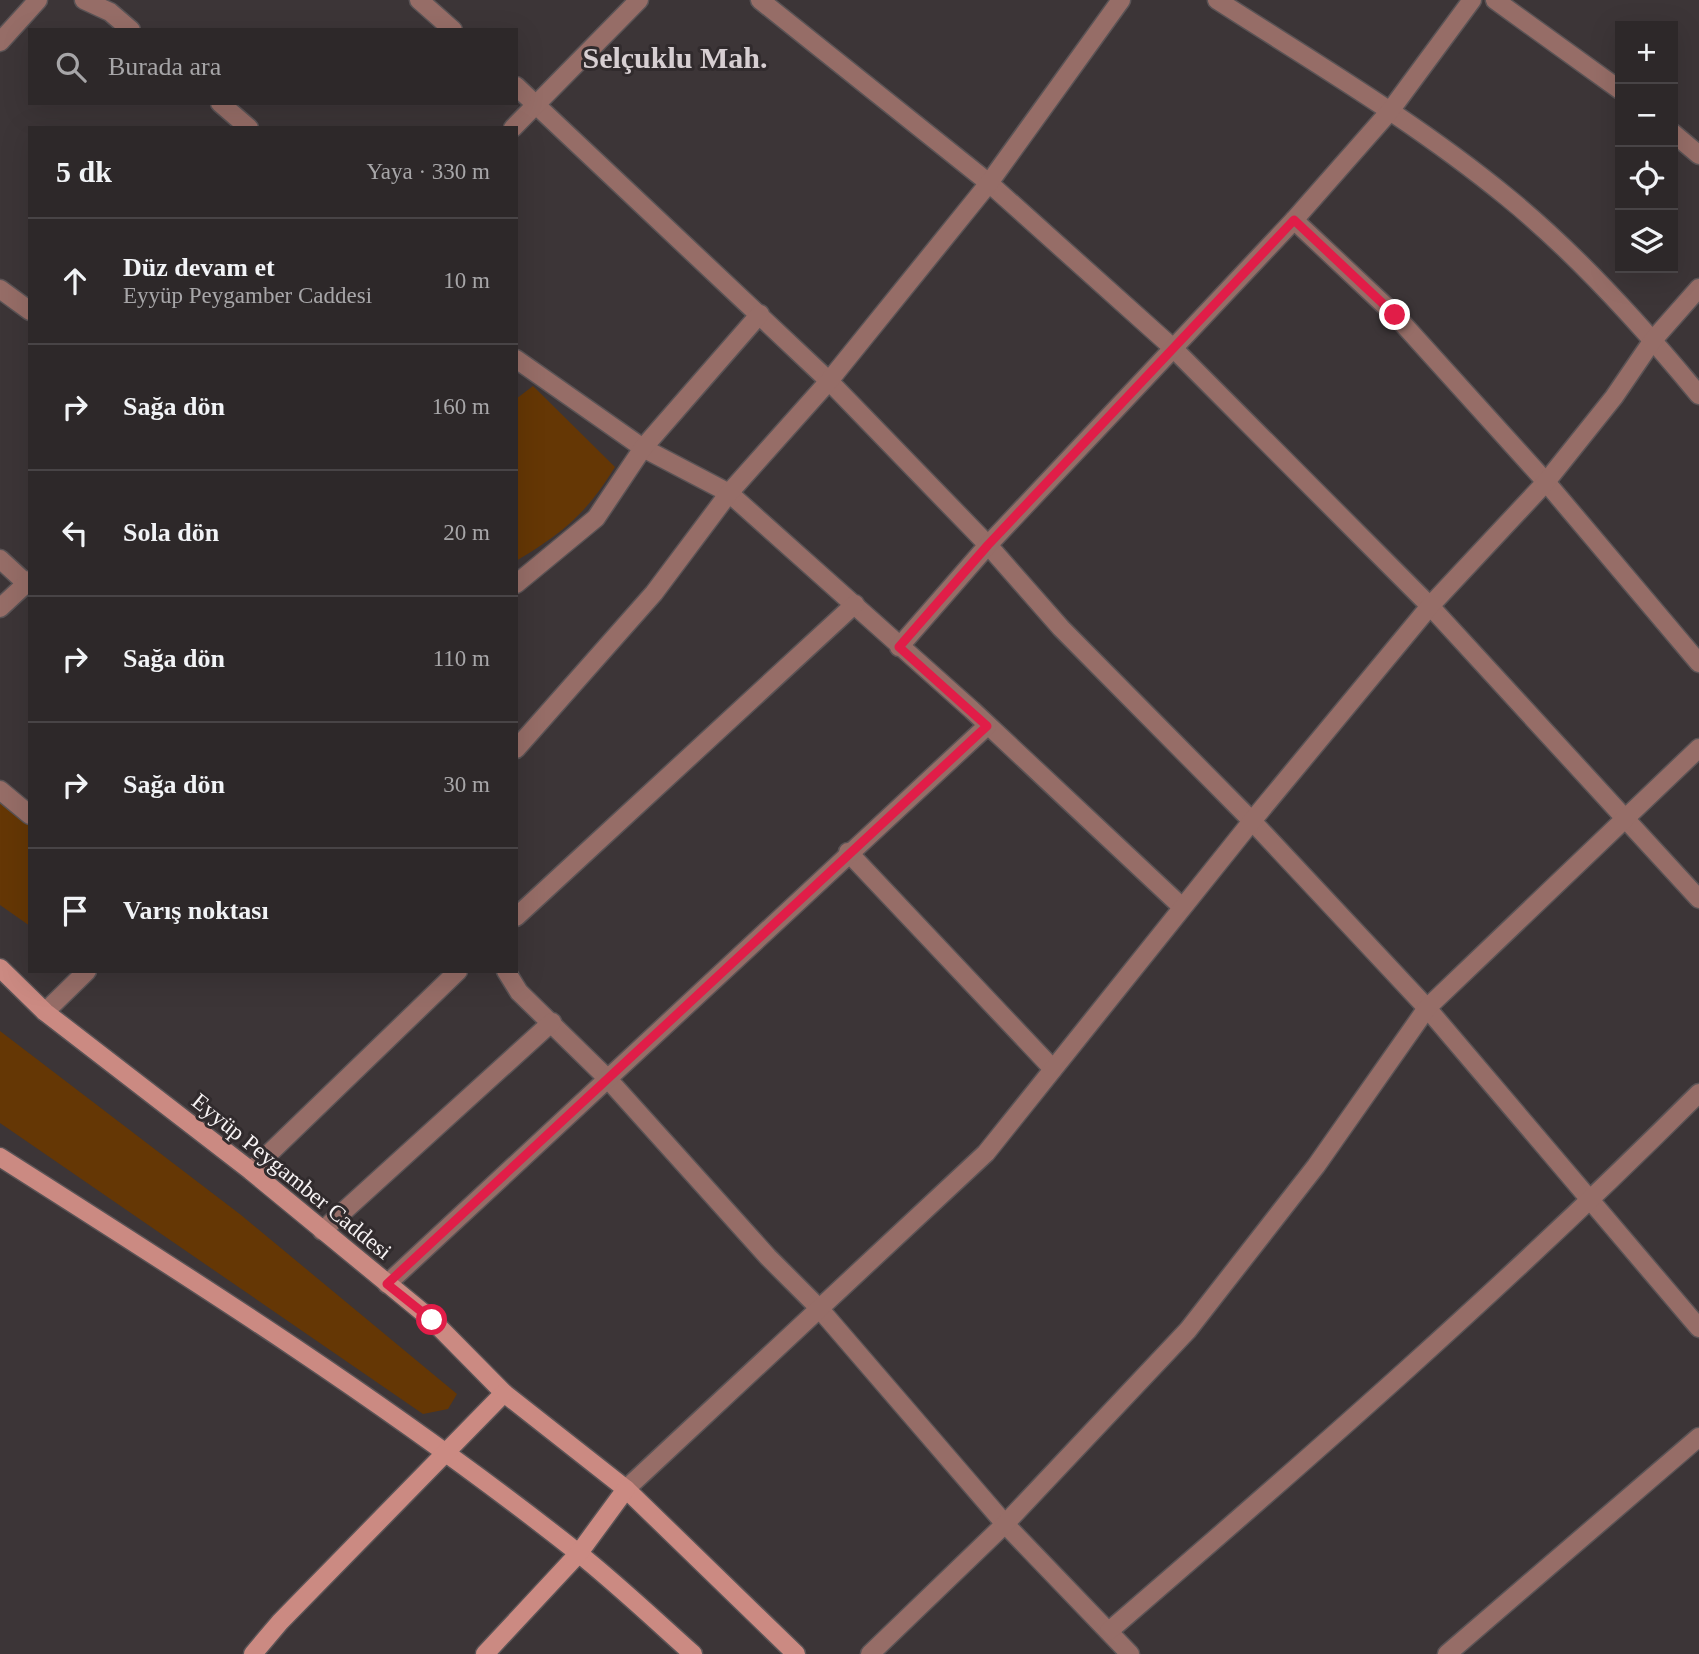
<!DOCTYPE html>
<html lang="tr">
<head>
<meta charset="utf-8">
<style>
	body { margin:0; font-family:"Times New Roman",serif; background:#353031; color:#f1f3f6 }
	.controls { position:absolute; right:21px; top:21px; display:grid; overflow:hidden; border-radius:0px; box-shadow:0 7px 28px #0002 }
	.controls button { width:63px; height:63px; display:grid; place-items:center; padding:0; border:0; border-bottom:2px solid #484446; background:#2d2829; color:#f1f3f6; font:35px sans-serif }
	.stop { position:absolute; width:21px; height:21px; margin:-16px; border:5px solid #e11d48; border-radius:50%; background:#fff }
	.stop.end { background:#e11d48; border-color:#fff; box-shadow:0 2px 7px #0008 }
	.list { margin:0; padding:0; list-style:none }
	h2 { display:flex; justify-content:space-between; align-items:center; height:91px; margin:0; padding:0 28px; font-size:30px }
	h2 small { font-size:23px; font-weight:400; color:#a7a6a8 }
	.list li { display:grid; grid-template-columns:46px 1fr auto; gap:21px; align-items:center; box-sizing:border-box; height:126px; padding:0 28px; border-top:2px solid #484446 }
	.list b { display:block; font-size:26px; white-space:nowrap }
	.list p { margin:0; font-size:23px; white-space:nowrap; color:#a7a6a8 }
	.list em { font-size:23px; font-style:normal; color:#a7a6a8 }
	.icon { flex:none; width:38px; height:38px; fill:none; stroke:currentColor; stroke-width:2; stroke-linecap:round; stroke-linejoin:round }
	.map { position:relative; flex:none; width:1699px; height:1654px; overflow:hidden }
	.search { position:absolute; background:#2d2829; box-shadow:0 7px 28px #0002; left:28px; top:28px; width:490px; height:77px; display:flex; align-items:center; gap:18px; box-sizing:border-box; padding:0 24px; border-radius:0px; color:#a7a6a8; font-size:26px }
	.panel { position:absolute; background:#2d2829; box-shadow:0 7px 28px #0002; left:28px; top:126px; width:490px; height:847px; border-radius:0px }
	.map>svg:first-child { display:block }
</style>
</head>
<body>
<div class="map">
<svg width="1699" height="1654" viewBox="0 0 1699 1654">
	<rect width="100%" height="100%" fill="#3c3537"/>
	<g fill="#653705">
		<path d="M 533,386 L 615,467 C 585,515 564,532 516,561 L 516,399 Z"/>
		<path d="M 0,802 L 30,826 L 30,926 L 0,905 Z"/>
		<path d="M 0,1031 L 241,1215 L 457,1394 L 448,1409 L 423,1414 L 0,1123 Z"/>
	</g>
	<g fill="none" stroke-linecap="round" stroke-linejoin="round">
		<g stroke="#5a5355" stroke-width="21">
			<g id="street">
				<path d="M 84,0 L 110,12 L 131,30"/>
				<path d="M 419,0 L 453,30"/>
				<path d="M 760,0 L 989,183 L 1173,348 L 1430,606 L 1699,899"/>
				<path d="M 1217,0 C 1315,63 1417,123 1507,197 C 1577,254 1642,326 1699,395"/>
				<path d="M 1495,0 L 1620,90"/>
				<path d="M 0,42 L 38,0"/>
				<path d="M 516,86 L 829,381 L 988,545 L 1061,628 L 1252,821 L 1427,1008 L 1699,1328"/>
				<path d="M 220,103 L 249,128"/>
				<path d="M 513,128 L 639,0"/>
				<path d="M 1673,133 L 1699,155"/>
				<path d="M 1294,220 L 1395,315 L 1546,482 L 1699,663"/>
				<path d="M 0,289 L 30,311"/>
				<path d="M 516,359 L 643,448 L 729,493 L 972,710 L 1182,907"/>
				<path d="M 0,559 L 26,583"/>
				<path d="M 516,584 L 596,518 L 643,448 L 760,314"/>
				<path d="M 0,608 L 30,580"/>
				<path d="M 899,647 L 988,545 L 1294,220 L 1390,111 L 1472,0"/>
				<path d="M 516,749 L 654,593 L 729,493 L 829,381 L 989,183 L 1121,0"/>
				<path d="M 0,790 L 30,815"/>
				<path d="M 848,852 L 1053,1069"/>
				<path d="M 516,917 L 855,604"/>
				<path d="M 506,971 L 519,992 L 607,1078 L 768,1257 L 818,1307 L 1005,1524 L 1130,1654"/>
				<path d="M 45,1012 L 87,971"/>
				<path d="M 251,1171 L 458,971"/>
				<path d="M 322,1231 L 552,1022"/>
				<path d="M 387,1284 L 987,726"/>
				<path d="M 626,1489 L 986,1153 L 1252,821 L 1430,606 L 1546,482 L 1614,397 L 1653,340 L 1699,288"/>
				<path d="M 1109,1631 C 1312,1456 1510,1282 1699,1093"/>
				<path d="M 870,1654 L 1005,1524 L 1188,1330 L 1316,1166 L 1427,1008 L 1699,748"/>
				<path d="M 1447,1654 L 1699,1437"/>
			</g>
		</g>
		<g stroke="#5a5355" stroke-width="21">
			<g id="secondary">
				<path d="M 0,968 L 45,1012 L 251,1171 L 432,1320 L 504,1393 L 626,1489 L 796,1654"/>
				<path d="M 0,1157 C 197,1282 394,1407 577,1552 C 617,1584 655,1620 693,1654"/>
				<path d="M 253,1654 L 280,1622 L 504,1393"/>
				<path d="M 485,1654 L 579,1553 L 626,1489"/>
			</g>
		</g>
		<use href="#street" stroke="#966d67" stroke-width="18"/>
		<use href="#secondary" stroke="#cb8a82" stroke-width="18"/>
	</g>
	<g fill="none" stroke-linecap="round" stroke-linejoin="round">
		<path stroke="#e11d48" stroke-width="9" d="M 432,1320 L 387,1284 L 987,726 L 899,647 L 988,545 L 1294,220 L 1395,315"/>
	</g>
	<g text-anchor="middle" stroke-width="6" stroke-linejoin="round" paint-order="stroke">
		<g font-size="23" fill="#f7f3f4" stroke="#312b2d">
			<text transform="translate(292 1176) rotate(39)" y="8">Eyyüp Peygamber Caddesi</text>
		</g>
		<g font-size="30" font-weight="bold" fill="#d7cfd2" stroke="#312b2d">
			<text x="675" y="68">Selçuklu Mah.</text>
		</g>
	</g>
</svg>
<div class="controls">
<button>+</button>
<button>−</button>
<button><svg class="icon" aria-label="locate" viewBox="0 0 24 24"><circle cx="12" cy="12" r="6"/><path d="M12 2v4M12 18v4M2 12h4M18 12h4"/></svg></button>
<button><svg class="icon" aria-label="layers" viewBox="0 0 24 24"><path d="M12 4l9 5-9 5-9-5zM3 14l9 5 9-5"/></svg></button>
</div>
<div class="stop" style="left:432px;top:1320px"></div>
<div class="stop end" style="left:1395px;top:315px"></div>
<div class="search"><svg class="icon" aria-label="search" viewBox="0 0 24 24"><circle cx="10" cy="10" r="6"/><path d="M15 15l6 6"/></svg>Burada ara</div>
<section class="panel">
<h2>5 dk<small>Yaya · 330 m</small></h2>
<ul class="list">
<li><svg class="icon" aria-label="ahead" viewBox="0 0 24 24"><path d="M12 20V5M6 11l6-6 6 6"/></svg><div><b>Düz devam et</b><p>Eyyüp Peygamber Caddesi</p></div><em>10 m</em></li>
<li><svg class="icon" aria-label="right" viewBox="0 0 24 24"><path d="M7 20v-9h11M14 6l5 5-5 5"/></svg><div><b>Sağa dön</b></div><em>160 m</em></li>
<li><svg class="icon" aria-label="left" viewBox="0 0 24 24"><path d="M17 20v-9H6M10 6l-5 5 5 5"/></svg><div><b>Sola dön</b></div><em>20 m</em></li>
<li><svg class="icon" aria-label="right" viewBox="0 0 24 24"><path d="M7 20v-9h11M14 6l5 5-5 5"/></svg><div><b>Sağa dön</b></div><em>110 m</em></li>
<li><svg class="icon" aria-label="right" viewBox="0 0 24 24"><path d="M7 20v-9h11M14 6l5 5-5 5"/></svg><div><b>Sağa dön</b></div><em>30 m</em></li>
<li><svg class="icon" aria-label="arrive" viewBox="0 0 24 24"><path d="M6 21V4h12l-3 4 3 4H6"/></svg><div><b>Varış noktası</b></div></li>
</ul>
</section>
</div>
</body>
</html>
